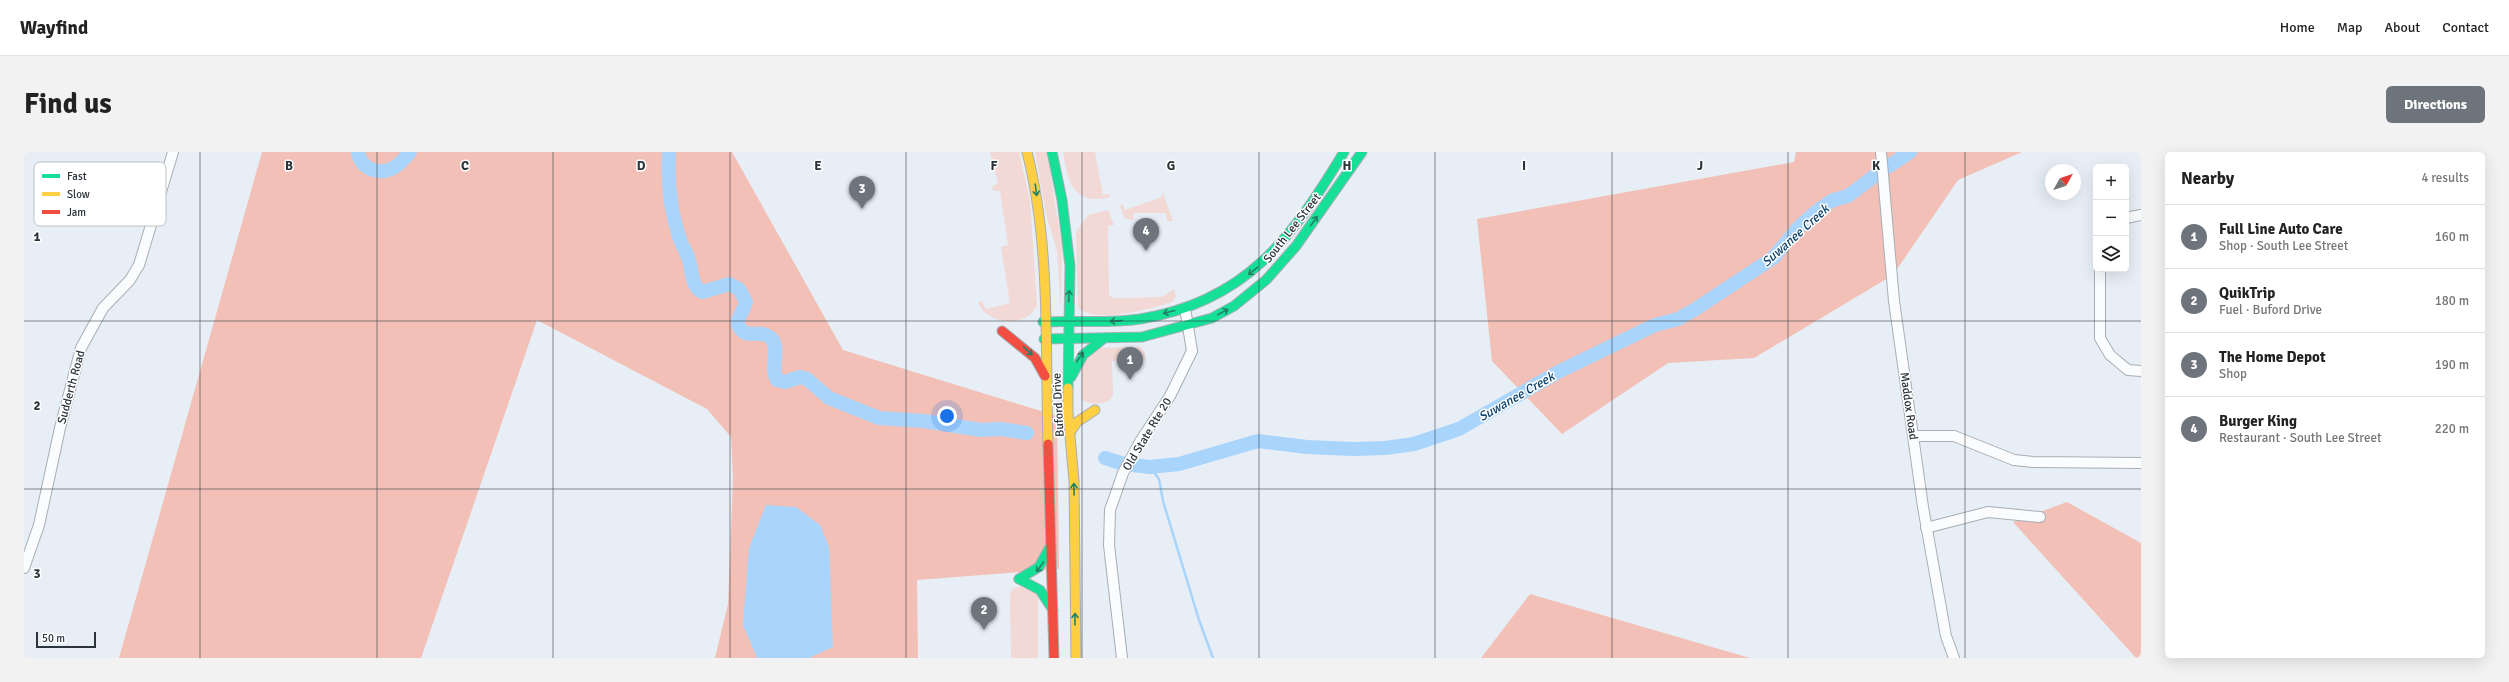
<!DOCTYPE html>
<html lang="en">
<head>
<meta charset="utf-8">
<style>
	body { margin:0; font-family:Signika,sans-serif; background:#f2f2f2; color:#222 }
	.controls { position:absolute; right:12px; top:12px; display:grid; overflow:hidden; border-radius:6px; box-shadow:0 4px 16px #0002 }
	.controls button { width:36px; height:36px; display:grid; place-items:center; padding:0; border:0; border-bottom:1px solid #e0e0e0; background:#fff; color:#222; font:20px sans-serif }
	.compass { position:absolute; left:2021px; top:12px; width:36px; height:36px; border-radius:50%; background:#fff; box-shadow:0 4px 16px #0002; rotate:50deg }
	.scale { position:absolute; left:12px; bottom:10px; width:60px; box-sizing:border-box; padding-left:4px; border:2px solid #2b333b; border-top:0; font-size:11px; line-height:14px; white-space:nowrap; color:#2b333b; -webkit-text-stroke:3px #fff; paint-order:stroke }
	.you { position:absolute; left:923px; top:264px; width:14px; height:14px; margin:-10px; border:3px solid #fff; border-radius:50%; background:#1a73e8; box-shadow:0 0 0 6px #1a73e833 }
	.badge { display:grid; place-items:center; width:26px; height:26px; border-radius:50%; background:#6d747c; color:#fff; font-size:13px; font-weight:700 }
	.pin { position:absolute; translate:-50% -33px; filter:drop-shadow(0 1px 2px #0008) }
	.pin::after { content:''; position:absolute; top:21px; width:14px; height:12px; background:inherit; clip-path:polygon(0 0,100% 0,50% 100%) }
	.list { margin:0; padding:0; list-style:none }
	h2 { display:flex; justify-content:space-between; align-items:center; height:52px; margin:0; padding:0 16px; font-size:17px }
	h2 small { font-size:13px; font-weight:400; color:#767676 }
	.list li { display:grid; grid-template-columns:26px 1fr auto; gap:12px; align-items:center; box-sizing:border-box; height:64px; padding:0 16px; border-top:1px solid #e0e0e0 }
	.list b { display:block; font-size:15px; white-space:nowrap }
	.list p { margin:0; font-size:13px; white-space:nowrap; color:#767676 }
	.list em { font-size:13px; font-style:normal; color:#767676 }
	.icon { flex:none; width:22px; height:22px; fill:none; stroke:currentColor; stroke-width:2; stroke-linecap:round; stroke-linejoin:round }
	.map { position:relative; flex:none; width:2117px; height:506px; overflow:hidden; border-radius:6px }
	header { display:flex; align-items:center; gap:24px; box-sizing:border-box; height:56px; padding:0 20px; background:#fff; border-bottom:1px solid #e0e0e0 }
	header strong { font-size:19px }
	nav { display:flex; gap:22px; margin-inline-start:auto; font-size:14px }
	.intro { display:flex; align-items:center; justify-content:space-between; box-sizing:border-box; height:96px; padding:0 24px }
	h1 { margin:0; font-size:28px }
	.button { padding:10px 18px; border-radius:6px; background:#6d747c; color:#fff; font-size:14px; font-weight:700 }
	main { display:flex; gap:24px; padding:0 24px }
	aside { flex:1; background:#fff; border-radius:6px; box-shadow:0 4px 16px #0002 }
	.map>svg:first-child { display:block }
</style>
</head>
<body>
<header>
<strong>Wayfind</strong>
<nav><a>Home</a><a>Map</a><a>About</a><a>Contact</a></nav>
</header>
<div class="intro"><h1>Find us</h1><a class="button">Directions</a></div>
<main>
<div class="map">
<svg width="2117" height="506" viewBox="0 0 2117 506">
	<rect width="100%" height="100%" fill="#e7eef5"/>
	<g fill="#f2d9d6">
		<path d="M 966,0 L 995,0 L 1006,48 L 1013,153 C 1001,179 961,171 954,150 L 958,149 L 962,157 L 986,151 L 977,95 L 984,93 L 976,39 L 968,38 L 969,34 L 974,31 Z"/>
		<path d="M 1011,0 L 1023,0 L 1038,95 L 1037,157 L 1033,98 L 1022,62 Z"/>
		<path d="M 1039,0 L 1071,0 L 1079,43 L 1085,42 L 1086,45 C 1081,47 1076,47 1071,47 C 1045,46 1043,20 1039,0 Z"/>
		<path d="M 1138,38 L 1149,69 L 1143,69 L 1142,61 L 1110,61 L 1109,68 L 1100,66 L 1096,53 L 1099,53 L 1101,58 L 1138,45 Z"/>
		<path d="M 1084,58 L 1090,73 L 1084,74 L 1085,143 L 1090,146 L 1138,145 L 1150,137 L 1152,144 L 1148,150 C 1127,157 1073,172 1054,156 L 1052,80 L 1064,63 Z"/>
		<path d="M 1116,195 L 1121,202 L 1121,208 L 1088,209 L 1089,243 C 1086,253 1069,253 1060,249 L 1057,245 L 1058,213 L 1074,196 Z"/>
		<path d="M 998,434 L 1014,442 L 1014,506 L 987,506 L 986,445 L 988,437 Z"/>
	</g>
	<g fill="#f2c0b6">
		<path d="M 238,0 L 708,0 L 819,198 L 1033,264 L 1035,417 L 893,428 L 894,506 L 691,506 L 704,452 L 709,327 L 707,285 L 683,257 L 513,168 L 397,506 L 95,506 Z"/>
		<path d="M 1772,0 L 1998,0 L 1934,28 L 1869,123 L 1730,206 L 1644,211 L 1538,282 L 1468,209 L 1453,67 L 1770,10 Z"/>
		<path d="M 2043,350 L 2117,391 L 2117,506 L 2112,506 L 1989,370 Z"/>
		<path d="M 1506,442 L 1726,506 L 1457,506 Z"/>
	</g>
	<path fill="#a9d4fc" d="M 742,353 L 772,355 L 796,373 L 805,395 L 809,495 L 785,506 L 733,506 L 719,473 L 725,396 Z"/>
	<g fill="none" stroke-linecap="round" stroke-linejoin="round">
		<path stroke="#a9d4fc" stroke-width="2.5" d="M 1126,315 L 1135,327 L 1139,349 L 1175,468 L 1189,506"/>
		<g stroke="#a9d4fc" stroke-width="14">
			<path d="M 334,0 C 336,16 353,23 367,17 C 375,14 381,6 386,0"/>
			<path d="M 645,0 C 643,31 646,58 656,88 C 659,95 663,101 665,108 C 668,118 667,136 679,140 L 705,132 L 715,137 L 722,150 C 719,163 706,170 721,181 C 727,183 733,181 739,182 C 762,188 744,214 753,228 L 761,230 L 776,225 L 783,227 L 805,246 L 855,266 L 900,269 L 957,278 L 977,277 L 1003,281"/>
			<path d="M 1865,14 L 1886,0"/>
			<path d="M 1081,306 L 1100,312 L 1126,315 L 1155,312 L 1234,289 L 1283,295 L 1329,297 L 1361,296 L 1390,292 L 1435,277 L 1536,219 L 1631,173 L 1654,167 L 1670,158 L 1749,106 L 1775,75 L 1793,59 L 1809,48 L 1824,44 L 1853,22"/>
		</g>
		<g stroke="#a7aeb5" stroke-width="12">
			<g id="street">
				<path d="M 1857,0 L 1870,149 L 1899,355 L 1922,484 L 1930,506"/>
				<path d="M 2102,66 L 2117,63"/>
				<path d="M 2076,117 L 2076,186 L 2086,203 L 2104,218 L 2117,219"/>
				<path d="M 1890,284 L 1930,284 L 1990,308 L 2009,310 L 2117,311"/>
				<path d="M 1902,376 L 1964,360 L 2016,365"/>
				<path d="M 0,416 L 15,373 L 36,276 L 57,196 L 79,156 L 106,128 L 115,113 L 149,0"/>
				<path d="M 1098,506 L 1085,393 L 1086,358 L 1099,321 L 1117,288 L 1146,244 L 1168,199 L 1161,156"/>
			</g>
		</g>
		<g stroke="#a7aeb5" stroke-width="11">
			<g id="fast">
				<path d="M 1028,0 L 1038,48 L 1046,114 L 1044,236"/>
				<path d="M 1019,170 C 1051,168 1084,172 1116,167 C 1222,150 1268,86 1320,0"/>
				<path d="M 1020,187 L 1118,185 L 1188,166 L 1210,154 L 1242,128 L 1272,94 L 1338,0"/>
				<path d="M 1047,225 L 1059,203 L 1079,187"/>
				<path d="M 995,427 L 1015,415 L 1026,395"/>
				<path d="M 995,427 L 1016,438 L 1029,458"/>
			</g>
		</g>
		<g stroke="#a7aeb5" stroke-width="11">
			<g id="slow">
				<path d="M 1003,0 C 1027,94 1021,196 1024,292"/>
				<path d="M 1044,236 L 1044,261 L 1050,329 L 1052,506"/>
				<path d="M 1047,279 L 1053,270 L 1071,258"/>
			</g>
		</g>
		<g stroke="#a7aeb5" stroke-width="11">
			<g id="jam">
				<path d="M 978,179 L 1011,206 L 1021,224"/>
				<path d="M 1024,292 L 1030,506"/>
			</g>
		</g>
		<use href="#street" stroke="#fbfcfe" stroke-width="10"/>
		<use href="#fast" stroke="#16e098" stroke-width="9"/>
		<use href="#slow" stroke="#ffcf43" stroke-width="9"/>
		<use href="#jam" stroke="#f24e42" stroke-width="9"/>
	</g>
	<defs><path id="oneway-shaft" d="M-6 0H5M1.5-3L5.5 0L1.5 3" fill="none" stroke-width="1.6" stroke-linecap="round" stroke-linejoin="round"/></defs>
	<g stroke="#228165">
		<use href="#oneway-shaft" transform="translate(1012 38) rotate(82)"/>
		<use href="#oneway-shaft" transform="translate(1290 69) rotate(-54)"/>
		<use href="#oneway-shaft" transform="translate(1229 119) rotate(141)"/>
		<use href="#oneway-shaft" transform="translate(1045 144) rotate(-87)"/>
		<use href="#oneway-shaft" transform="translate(1145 160) rotate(166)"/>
		<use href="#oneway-shaft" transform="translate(1199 160) rotate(-28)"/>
		<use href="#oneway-shaft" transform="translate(1092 169) rotate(176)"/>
		<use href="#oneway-shaft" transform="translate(1004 199) rotate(43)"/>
		<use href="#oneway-shaft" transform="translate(1056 205) rotate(-55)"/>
		<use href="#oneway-shaft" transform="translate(1050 337) rotate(-91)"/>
		<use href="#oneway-shaft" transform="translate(1016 415) rotate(126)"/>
		<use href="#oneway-shaft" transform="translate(1051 467) rotate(-90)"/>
	</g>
	<path fill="none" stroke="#2b333b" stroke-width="1" stroke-opacity="0.55" d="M 176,0 L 176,506M 353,0 L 353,506M 529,0 L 529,506M 706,0 L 706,506M 882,0 L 882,506M 1058,0 L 1058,506M 1235,0 L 1235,506M 1411,0 L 1411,506M 1588,0 L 1588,506M 1764,0 L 1764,506M 1941,0 L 1941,506M 0,169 L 2117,169M 0,337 L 2117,337"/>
	<g text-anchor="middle" stroke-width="3" stroke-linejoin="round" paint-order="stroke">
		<g font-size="12" fill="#2b333b" stroke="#fff">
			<text transform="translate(1268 76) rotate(-52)" y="4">South Lee Street</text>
			<text transform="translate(47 235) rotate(-75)" y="4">Sudderth Road</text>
			<text transform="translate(1034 253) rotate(-93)" y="4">Buford Drive</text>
			<text transform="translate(1885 254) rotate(82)" y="4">Maddox Road</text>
			<text transform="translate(1123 282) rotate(-59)" y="4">Old State Rte 20</text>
		</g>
		<g font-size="13" font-style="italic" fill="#0a426d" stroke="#fff">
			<text transform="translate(1771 83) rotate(-42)" y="5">Suwanee Creek</text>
			<text transform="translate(1492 244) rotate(-30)" y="5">Suwanee Creek</text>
		</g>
	</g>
	<rect x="10" y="10" width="132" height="64" rx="6" fill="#fff" stroke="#bfc2c4" stroke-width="1"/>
	<rect x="18" y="22" width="18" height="4" fill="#16e098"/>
	<rect x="18" y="40" width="18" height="4" fill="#ffcf43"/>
	<rect x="18" y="58" width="18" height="4" fill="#f24e42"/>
	<g font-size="11" fill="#2b333b">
		<text x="43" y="28">Fast</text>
		<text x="43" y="46">Slow</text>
		<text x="43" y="64">Jam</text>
	</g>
	<g font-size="13" text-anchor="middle" font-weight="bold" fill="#2b333b" stroke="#fff" stroke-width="3" stroke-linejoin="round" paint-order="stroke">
		<text x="265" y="18">B</text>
		<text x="441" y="18">C</text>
		<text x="617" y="18">D</text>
		<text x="794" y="18">E</text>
		<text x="970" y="18">F</text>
		<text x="1147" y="18">G</text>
		<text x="1323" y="18">H</text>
		<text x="1500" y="18">I</text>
		<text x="1676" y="18">J</text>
		<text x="1852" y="18">K</text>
		<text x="13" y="89">1</text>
		<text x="13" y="258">2</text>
		<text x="13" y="426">3</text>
	</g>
</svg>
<div class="controls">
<button>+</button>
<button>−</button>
<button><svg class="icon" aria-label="layers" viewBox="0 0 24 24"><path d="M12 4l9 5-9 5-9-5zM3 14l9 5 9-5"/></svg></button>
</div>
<svg class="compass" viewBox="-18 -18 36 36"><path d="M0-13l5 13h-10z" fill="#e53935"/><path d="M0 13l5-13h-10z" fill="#767676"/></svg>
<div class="scale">50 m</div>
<div class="you"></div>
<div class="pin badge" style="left:1106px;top:228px">1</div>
<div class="pin badge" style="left:960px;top:478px">2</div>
<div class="pin badge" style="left:838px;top:57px">3</div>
<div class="pin badge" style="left:1122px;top:99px">4</div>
</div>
<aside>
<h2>Nearby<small>4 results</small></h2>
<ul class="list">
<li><span class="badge">1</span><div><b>Full Line Auto Care</b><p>Shop · South Lee Street</p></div><em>160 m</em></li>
<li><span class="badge">2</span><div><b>QuikTrip</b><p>Fuel · Buford Drive</p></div><em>180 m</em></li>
<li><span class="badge">3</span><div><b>The Home Depot</b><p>Shop</p></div><em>190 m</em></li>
<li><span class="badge">4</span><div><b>Burger King</b><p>Restaurant · South Lee Street</p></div><em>220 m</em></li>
</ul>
</aside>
</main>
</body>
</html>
